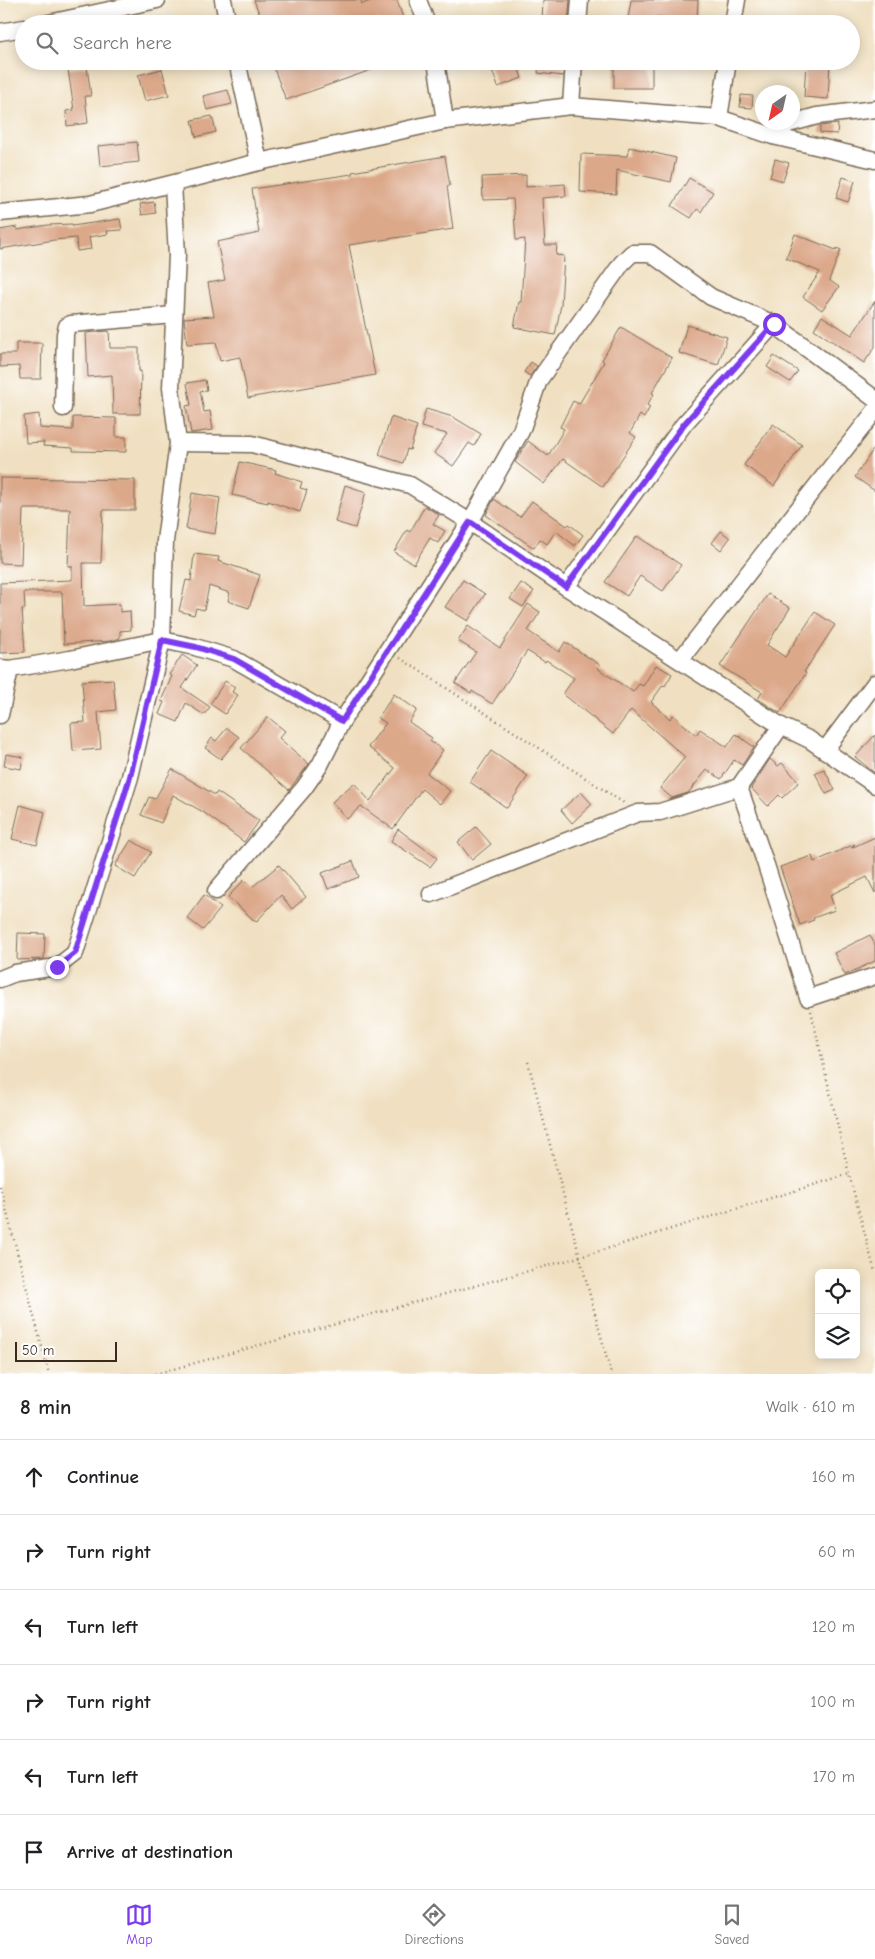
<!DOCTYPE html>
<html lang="en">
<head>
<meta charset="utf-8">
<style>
	body { margin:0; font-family:"Comic Neue",sans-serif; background:#f6f6f6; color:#202124 }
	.controls { position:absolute; right:15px; bottom:15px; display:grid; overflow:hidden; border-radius:8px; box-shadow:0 2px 12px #0003 }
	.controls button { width:45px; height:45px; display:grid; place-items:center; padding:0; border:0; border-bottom:1px solid #e0e0e0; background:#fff; color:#202124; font:25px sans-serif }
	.compass { position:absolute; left:755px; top:85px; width:45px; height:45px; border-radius:50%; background:#fff; box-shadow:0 2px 12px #0003; rotate:214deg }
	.scale { position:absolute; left:15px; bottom:12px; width:102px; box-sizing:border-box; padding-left:5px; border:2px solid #3b2a1e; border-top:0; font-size:14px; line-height:18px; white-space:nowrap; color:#3b2a1e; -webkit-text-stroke:4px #fff; paint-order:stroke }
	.stop { position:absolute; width:15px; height:15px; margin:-11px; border:4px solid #7c3aed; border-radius:50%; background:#fff }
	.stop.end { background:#7c3aed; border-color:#fff; box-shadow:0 1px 5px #0008 }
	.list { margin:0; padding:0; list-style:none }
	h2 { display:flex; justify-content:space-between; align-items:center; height:65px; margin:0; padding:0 20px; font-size:21px }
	h2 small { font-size:16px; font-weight:400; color:#757577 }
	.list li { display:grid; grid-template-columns:32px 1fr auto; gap:15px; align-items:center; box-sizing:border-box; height:75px; padding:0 20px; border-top:1px solid #e0e0e0 }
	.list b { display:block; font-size:19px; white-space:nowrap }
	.list em { font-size:16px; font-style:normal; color:#757577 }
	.icon { flex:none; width:28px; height:28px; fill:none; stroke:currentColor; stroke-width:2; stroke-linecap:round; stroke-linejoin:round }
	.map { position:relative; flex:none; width:875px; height:1374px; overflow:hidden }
	.search { position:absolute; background:#fff; box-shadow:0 2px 12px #0003; left:15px; right:15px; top:15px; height:55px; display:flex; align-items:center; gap:12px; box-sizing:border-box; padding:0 18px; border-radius:28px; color:#757577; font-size:19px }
	.sheet { height:515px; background:#fff }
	nav { display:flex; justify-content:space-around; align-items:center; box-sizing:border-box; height:70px; border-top:1px solid #e0e0e0; background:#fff; font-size:14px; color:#757577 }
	nav a { display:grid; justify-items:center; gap:2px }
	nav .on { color:#7c3aed }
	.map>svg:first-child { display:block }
</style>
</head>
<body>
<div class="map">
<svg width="875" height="1374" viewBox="0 0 875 1374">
	<rect width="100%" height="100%" fill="#fff"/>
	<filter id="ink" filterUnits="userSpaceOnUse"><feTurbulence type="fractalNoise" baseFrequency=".02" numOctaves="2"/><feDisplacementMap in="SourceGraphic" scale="10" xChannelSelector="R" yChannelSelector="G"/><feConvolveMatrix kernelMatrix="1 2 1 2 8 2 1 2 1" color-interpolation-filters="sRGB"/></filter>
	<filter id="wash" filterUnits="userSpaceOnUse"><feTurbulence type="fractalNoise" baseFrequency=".0096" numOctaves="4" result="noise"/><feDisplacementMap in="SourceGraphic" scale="20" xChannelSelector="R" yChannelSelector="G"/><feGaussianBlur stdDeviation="1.12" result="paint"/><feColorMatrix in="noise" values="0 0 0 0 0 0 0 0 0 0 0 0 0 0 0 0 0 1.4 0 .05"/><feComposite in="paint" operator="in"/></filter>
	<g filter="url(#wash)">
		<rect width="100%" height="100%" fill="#f0e0c1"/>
		<g id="blocks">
			<g fill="#dca88a">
				<path d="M 254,0 L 361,0 L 362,4 L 373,0 L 397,0 L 403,18 L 388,24 L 263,24 Z"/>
				<path d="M 543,0 L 570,0 L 568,24 L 542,21 Z"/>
				<path d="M 631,0 L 698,0 L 697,20 L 656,17 L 655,23 L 628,19 Z"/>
				<path d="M 271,61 L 391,61 L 391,63 L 286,100 Z"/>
				<path d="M 489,61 L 516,61 L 522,78 L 498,87 Z"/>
				<path d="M 539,61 L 564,61 L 563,76 L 538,73 Z"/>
				<rect x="614" y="61" width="38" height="27"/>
				<path d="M 806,61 L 830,61 L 828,99 L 804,97 Z"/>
				<path d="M 87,67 L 91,96 L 85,96 L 88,123 L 67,126 L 66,111 L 74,110 L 68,69 Z"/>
				<path d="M 162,69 L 169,95 L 145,101 L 138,75 Z"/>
				<path d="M 228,90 L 232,104 L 207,110 L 203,96 Z"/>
				<path d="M 741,95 L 753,96 L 752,108 L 740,107 Z"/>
				<path d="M 212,116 L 216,132 L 196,137 L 192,120 Z"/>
				<path d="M 838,124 L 837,134 L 820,133 L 820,126 Z"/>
				<path d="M 137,142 L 139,162 L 100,166 L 98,146 Z"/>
				<path d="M 629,147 L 676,158 L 671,182 L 617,170 L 616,194 L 580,192 L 581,154 L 627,156 Z"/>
				<path d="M 445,156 L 450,186 L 447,186 L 453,229 L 349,245 L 375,375 L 248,398 L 240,357 L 220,361 L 216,342 L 187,344 L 184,318 L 214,316 L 208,283 L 225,280 L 217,242 L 259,233 L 252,189 L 352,174 L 352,172 Z"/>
				<path d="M 775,159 L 789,163 L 783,181 L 770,177 Z"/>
				<path d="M 526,175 L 526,187 L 565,184 L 566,196 L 542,198 L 545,245 L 557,245 L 556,255 L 564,256 L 561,305 L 555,335 L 514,327 L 519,302 L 521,302 L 525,239 L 516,240 L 513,199 L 483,200 L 482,177 Z"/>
				<path d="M 843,177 L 855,181 L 848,202 L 836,198 Z"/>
				<path d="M 689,178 L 713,192 L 701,212 L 697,209 L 691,218 L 672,206 Z"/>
				<path d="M 154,202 L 156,213 L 142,215 L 140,204 Z"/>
				<path d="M 120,219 L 122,230 L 107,231 L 108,234 L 89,237 L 91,249 L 77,251 L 76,238 L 54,240 L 0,249 L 0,230 L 17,227 L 17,230 L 48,225 L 72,224 L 72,226 Z"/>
				<path d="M 795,234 L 836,250 L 837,248 L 841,250 L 829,280 L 839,287 L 822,310 L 803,297 L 820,272 L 786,258 Z"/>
				<path d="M 875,301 L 875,347 L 864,363 L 814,329 L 822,316 L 852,335 Z"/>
				<path d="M 687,325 L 727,337 L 718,365 L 679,353 Z"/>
				<path d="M 621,327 L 672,358 L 652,393 L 654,394 L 647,405 L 650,407 L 644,418 L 640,415 L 630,433 L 636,437 L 603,487 L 563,459 L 544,484 L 515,462 L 528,441 L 548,456 L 564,429 L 560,427 L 573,401 L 579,404 L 604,362 L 602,360 Z"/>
				<path d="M 109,331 L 110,348 L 139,348 L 139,371 L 141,371 L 140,414 L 113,414 L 112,375 L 88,377 L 86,333 Z"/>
				<path d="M 16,343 L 42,343 L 41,379 L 20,379 L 19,366 L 0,367 L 0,354 L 16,354 Z"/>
				<path d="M 774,356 L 798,371 L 790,382 L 767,367 Z"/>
				<path d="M 531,362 L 537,366 L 530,376 L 524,372 Z"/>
				<path d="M 205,380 L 207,390 L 200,391 L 204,412 L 210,411 L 213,430 L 191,433 L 186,406 L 191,405 L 187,383 Z"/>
				<path d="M 426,409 L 453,417 L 481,434 L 474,446 L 469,443 L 453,466 L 434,453 L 447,434 L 421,427 Z"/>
				<path d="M 39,414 L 40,428 L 73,430 L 73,417 L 116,418 L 116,437 L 126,437 L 126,452 L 73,451 L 73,448 L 43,446 L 44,442 L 26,443 L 24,416 Z"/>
				<path d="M 391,417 L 417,426 L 410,450 L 407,449 L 403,463 L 379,455 Z"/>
				<path d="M 773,424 L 802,445 L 774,486 L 744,465 Z"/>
				<path d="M 875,447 L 875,491 L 855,477 Z"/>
				<path d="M 240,462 L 276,470 L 275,473 L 302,482 L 300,488 L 307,490 L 300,512 L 268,501 L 268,503 L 232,495 Z"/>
				<path d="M 0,478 L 135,480 L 135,510 L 103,510 L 101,563 L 83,563 L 84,606 L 120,604 L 120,612 L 130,611 L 131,630 L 120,631 L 120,638 L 110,641 L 64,644 L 62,592 L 24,592 L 25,609 L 22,609 L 25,652 L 0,653 L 0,583 L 72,580 L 72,566 L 68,566 L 70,509 L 23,509 L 21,564 L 0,563 Z"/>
				<path d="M 345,485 L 366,492 L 355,528 L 335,522 Z"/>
				<path d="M 192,493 L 220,498 L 215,534 L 186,529 Z"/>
				<path d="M 494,499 L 520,517 L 532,501 L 567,526 L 569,524 L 583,535 L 575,546 L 556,531 L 547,544 L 540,539 L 534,548 L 486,515 Z"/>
				<path d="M 425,506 L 439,515 L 433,524 L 445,531 L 438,543 L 430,538 L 414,564 L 394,552 L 407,530 L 410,532 Z"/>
				<path d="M 721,531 L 730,538 L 721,550 L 712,543 Z"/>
				<path d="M 637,536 L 681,565 L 663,591 L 640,576 L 627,596 L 605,582 Z"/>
				<path d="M 194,554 L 219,557 L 218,561 L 260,575 L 249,608 L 228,601 L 230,593 L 209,586 L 204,610 L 196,608 L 194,615 L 179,611 L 186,580 L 191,581 Z"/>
				<path d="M 463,580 L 485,594 L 468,621 L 445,607 Z"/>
				<path d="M 521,583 L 534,591 L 523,607 L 510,599 Z"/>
				<path d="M 768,594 L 790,608 L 767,645 L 785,657 L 815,612 L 835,625 L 804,672 L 806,673 L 780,713 L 758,699 L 762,692 L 720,666 Z"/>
				<path d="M 528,604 L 540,612 L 528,631 L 559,652 L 565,642 L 600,665 L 597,668 L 633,692 L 639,684 L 643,686 L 656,665 L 672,674 L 665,686 L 663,685 L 651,702 L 670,719 L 673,715 L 696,735 L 700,729 L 727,747 L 736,734 L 754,747 L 742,765 L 734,760 L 721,779 L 707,770 L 688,793 L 672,798 L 660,788 L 685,757 L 631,710 L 613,734 L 563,694 L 574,678 L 546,660 L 545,662 L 527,651 L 492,704 L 472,691 L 471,693 L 455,683 L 476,652 L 458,641 L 468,626 L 500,648 Z"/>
				<path d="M 182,655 L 197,665 L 182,688 L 210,707 L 204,715 L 186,703 L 178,722 L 159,714 L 164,702 L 161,701 L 172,676 L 169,675 Z"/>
				<path d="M 113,679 L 116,710 L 98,712 L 101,749 L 73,751 L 71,723 L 85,722 L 82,681 Z"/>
				<path d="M 225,681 L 235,687 L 232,692 L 238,695 L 225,714 L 210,704 Z"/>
				<path d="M 394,694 L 417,710 L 409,722 L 432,738 L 430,741 L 443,750 L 427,773 L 450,791 L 440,804 L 422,789 L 393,829 L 361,806 L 347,819 L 332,802 L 354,783 L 370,801 L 395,768 L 368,747 L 386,723 L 378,718 Z"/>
				<path d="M 268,717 L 285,731 L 279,738 L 309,764 L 289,790 L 241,748 Z"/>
				<path d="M 227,728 L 239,737 L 221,759 L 205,748 L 212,738 L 216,741 Z"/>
				<path d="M 875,735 L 875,773 L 855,757 Z"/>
				<path d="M 491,751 L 528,776 L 507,808 L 470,782 Z"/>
				<path d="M 6,754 L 23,757 L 21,769 L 4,766 Z"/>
				<path d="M 770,759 L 778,766 L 782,763 L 799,782 L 782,798 L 779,795 L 768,806 L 751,788 Z"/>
				<path d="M 172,769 L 215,795 L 217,792 L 259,821 L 244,842 L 203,812 L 173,795 L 161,823 L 141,815 L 149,797 L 155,799 Z"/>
				<path d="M 824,769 L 835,790 L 826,794 L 815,773 Z"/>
				<path d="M 581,792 L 592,804 L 572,823 L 561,810 Z"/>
				<path d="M 20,805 L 45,812 L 37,845 L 12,839 Z"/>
				<path d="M 476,827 L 491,844 L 472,860 L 458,842 Z"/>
				<path d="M 398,829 L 437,858 L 430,867 L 391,841 Z"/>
				<path d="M 875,837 L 875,893 L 867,877 L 830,895 L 835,910 L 813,918 L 814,920 L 800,925 L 780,867 L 812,856 L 814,862 L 855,844 L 851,848 Z"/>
				<path d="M 131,840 L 151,852 L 135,878 L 115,866 Z"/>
				<path d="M 353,861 L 359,877 L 328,889 L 322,873 Z"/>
				<path d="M 279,865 L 306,897 L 292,909 L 281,895 L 256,922 L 228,897 L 244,880 L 252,887 Z"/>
				<path d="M 204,895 L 221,908 L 203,930 L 187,918 Z"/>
				<path d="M 18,933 L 45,934 L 44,959 L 17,960 Z"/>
				<path d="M 870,935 L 875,945 L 875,961 L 845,975 L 834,953 Z"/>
			</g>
		</g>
	</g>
	<g filter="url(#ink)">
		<use href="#blocks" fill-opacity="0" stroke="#7a6a57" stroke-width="1"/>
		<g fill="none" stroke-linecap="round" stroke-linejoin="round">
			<g stroke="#7a6a57" stroke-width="19">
				<g id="minor">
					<path d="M 223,0 L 228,24"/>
					<path d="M 418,0 L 427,24"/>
					<path d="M 44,24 L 157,0"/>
					<path d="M 578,24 L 580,0"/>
					<path d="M 733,24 L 737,0"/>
					<path d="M 0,32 L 24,28"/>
					<path d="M 237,61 L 259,162"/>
					<path d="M 436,61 L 445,121"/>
					<path d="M 571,106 L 574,61"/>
					<path d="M 719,118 L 728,61"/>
					<path d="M 773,136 L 788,124 L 817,116 L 875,109"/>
					<path d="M 0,213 L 90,204 L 259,162 L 445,121 L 571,106 L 719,118 L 773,136 L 875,160"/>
					<path d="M 63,408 L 65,334 L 67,326 L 71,324 L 174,315"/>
					<path d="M 178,443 L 252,444 L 410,485 L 470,522 L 566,587 L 781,726 L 810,740 L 875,785"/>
					<path d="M 566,587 L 684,424 L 774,324"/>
					<path d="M 680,660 L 875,411"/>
					<path d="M 0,668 L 10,669 L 70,659 L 162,640 L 195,647 L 234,659 L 342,721"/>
					<path d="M 0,715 L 10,669"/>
					<path d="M 781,726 L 739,787 L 766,865 L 808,998 L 875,976"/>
					<path d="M 825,750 L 875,683"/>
					<path d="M 216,891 L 304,788 L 320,765 L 342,721 L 470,522 L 521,431 L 539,380 L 622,263 L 632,253 L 650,253 L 711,297 L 774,324 L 875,399"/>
					<path d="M 431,894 L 638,813 L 660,812 L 739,787"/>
					<path d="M 0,979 L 15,973 L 57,967 L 75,953 L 130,777 L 162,640 L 165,541 L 178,443 L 171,388 L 177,255 L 173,184"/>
				</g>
			</g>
			<g stroke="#7a6a57" stroke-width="2.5" stroke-dasharray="1 4" stroke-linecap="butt">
				<path d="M 400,658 L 624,803"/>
				<path d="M 811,1011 L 849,1174 L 875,1272"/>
				<path d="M 528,1062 L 611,1374"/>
				<path d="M 0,1186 L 49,1374"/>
				<path d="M 155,1374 L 590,1254 L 849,1174"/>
			</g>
			<use href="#minor" stroke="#fff" stroke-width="16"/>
		</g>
	</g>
	<g fill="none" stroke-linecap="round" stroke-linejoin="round" filter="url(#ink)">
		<path stroke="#7c3aed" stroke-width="6" d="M 57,967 L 75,953 L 130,777 L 162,640 L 196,647 L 234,659 L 342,721 L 470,522 L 566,587 L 684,424 L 774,324"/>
	</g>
</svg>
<div class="controls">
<button><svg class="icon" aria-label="locate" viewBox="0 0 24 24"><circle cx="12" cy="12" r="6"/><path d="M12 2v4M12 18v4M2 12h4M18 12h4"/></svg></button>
<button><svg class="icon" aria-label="layers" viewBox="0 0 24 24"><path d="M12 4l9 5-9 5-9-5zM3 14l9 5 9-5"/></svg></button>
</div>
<svg class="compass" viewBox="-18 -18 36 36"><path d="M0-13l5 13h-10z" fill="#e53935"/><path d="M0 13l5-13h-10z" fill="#757577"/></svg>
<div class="scale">50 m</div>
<div class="stop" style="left:774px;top:324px"></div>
<div class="stop end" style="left:57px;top:967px"></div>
<div class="search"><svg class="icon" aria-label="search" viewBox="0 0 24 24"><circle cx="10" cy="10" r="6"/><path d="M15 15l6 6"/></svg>Search here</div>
</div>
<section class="sheet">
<h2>8 min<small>Walk · 610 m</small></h2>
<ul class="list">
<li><svg class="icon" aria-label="ahead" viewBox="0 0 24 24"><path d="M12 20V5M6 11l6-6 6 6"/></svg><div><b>Continue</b></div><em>160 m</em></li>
<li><svg class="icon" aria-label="right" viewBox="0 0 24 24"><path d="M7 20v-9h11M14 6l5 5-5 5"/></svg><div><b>Turn right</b></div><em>60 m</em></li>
<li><svg class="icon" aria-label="left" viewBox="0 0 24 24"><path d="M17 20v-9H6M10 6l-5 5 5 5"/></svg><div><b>Turn left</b></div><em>120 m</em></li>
<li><svg class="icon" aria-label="right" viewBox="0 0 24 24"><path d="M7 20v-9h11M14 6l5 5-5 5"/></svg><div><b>Turn right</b></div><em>100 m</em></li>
<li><svg class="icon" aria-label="left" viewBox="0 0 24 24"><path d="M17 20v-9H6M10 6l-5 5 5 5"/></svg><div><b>Turn left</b></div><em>170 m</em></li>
<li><svg class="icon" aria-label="arrive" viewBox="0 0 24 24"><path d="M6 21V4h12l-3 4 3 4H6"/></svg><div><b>Arrive at destination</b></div></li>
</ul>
</section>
<nav>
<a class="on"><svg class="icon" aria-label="map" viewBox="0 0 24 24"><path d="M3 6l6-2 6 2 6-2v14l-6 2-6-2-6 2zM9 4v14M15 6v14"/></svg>Map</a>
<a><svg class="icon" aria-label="directions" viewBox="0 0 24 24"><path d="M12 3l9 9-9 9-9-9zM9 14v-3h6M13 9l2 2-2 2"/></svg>Directions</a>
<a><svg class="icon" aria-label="saved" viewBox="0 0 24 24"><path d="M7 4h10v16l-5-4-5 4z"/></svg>Saved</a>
</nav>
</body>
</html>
